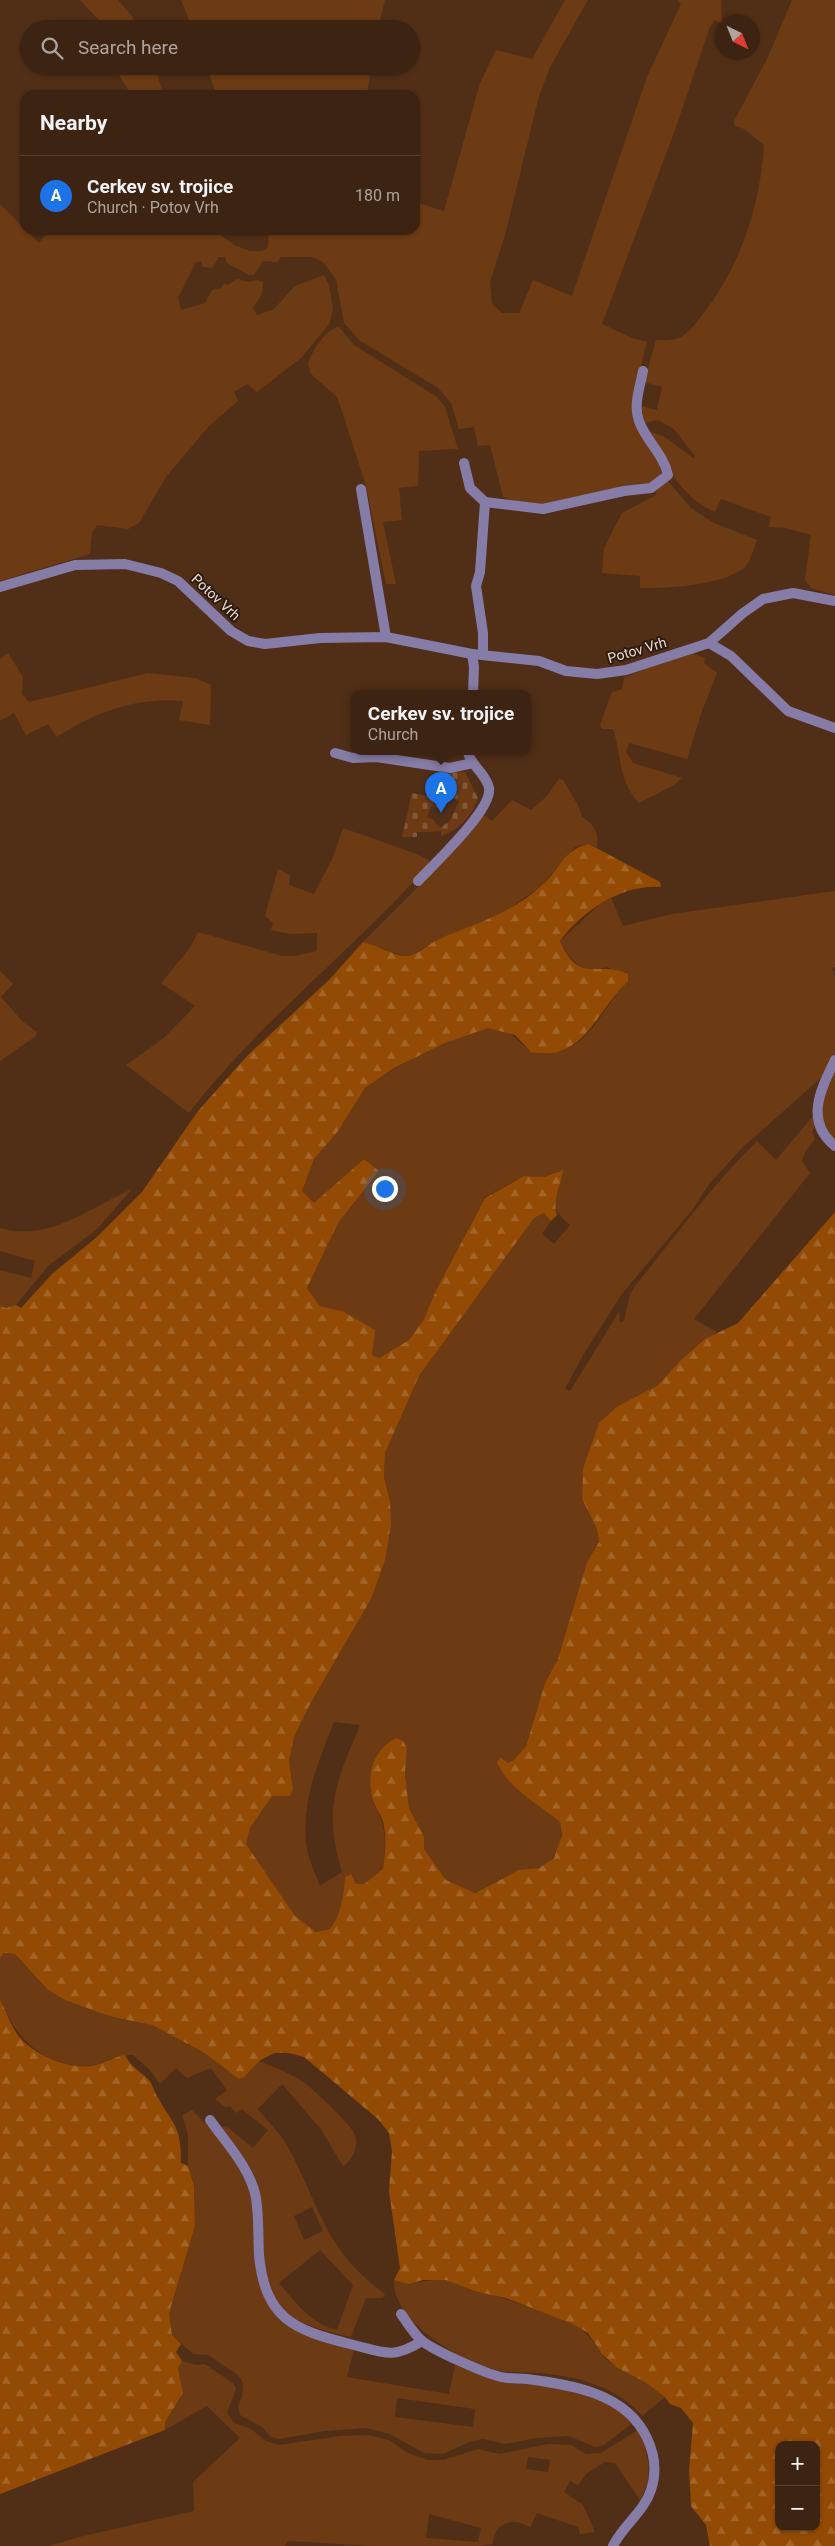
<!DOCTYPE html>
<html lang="en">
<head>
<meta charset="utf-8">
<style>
	body { margin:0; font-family:Roboto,sans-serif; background:#482f1f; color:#f1f3f6 }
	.controls { position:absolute; right:15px; bottom:15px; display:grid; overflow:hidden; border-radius:10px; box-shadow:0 1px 4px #0004 }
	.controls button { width:45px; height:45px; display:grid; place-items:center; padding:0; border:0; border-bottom:1px solid #564031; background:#3d2311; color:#f1f3f6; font:25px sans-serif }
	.compass { position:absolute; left:715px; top:15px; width:45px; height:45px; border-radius:50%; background:#3d2311; box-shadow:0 1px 4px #0004; rotate:137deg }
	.you { position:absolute; left:384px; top:1188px; width:18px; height:18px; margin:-12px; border:4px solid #fff; border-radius:50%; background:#1a73e8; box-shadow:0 0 0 8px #1a73e833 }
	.badge { display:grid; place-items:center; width:32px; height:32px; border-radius:50%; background:#1a73e8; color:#fff; font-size:16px; font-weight:700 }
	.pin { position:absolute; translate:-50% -41px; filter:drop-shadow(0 1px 2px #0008) }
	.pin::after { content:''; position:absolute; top:26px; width:18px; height:15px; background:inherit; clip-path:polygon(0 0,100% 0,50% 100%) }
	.popup { position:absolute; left:351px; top:690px; width:180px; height:65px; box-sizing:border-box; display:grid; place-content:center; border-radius:10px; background:#3d2311; filter:drop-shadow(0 1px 4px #0005); font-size:16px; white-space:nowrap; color:#ada49f }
	.popup b { font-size:19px; color:#f1f3f6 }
	.popup::after { content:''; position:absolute; left:50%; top:100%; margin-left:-10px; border:10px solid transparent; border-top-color:#3d2311 }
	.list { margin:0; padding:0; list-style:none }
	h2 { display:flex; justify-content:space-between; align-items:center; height:65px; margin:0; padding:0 20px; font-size:21px }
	h2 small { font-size:16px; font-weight:400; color:#ada49f }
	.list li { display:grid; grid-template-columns:32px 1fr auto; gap:15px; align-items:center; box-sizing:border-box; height:80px; padding:0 20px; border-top:1px solid #564031 }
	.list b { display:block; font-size:19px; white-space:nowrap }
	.list p { margin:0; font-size:16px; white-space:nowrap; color:#ada49f }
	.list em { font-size:16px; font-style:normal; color:#ada49f }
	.icon { flex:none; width:28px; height:28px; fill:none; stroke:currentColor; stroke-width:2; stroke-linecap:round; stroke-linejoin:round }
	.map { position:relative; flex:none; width:835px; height:2546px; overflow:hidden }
	.search { position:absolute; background:#3d2311; box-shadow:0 1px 4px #0004; left:20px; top:20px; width:400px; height:55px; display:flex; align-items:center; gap:12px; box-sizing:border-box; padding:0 18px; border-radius:28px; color:#ada49f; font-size:19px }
	.panel { position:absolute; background:#3d2311; box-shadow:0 1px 4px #0004; left:20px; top:90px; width:400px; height:145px; border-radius:15px }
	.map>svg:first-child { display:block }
</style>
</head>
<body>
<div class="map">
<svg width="835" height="2546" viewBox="0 0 835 2546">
	<defs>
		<pattern id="forest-firs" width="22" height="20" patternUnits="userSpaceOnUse" patternTransform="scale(1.25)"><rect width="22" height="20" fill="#924a04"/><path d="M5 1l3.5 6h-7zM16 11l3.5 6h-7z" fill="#a26427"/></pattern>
		<pattern id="cemetery-stones" width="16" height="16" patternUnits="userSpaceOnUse" patternTransform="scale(1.25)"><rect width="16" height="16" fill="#6c3b14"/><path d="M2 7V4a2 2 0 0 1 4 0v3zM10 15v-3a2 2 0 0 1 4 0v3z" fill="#815735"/></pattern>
	</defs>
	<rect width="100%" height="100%" fill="#512f17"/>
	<g fill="#6c3b14" fill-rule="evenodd">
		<path d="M 80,0 L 118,0 L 132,16 L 138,29 L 107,29 Z"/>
		<path d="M 181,0 L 385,0 L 378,29 L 193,29 Z"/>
		<path d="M 565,0 L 588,0 L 550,67 L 539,96 L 505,235 L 490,282 L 492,304 L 502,313 L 519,313 L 533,280 L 572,296 L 647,77 L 681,4 L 677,0 L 721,0 L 722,24 L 714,20 L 709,29 L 675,130 L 602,324 L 632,338 L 647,342 L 634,394 L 658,460 L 662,476 L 649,485 L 541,506 L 519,503 L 503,497 L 490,445 L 478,446 L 474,427 L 459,429 L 451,403 L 438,388 L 359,340 L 344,323 L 336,279 L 323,262 L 312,257 L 281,257 L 277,262 L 263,261 L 254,275 L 249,275 L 227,263 L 225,257 L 219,257 L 212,268 L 203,267 L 201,261 L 196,262 L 178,298 L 181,310 L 205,303 L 212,290 L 221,288 L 224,283 L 228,285 L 237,279 L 248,282 L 257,280 L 263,282 L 262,294 L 253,308 L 257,315 L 274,309 L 295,286 L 324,275 L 329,285 L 333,308 L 330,323 L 301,358 L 257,392 L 247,384 L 234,392 L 238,401 L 209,426 L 166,477 L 139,523 L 128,529 L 97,525 L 92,533 L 90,554 L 0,581 L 0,204 L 39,243 L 50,230 L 212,230 L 236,246 L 250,251 L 262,251 L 268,247 L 269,230 L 415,230 L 415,202 L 444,211 L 480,83 L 496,50 L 532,59 Z"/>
		<path d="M 792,0 L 835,0 L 835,595 L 811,588 L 805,580 L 811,535 L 786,528 L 769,527 L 771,517 L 721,499 L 715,512 C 680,497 665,463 648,431 L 665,437 L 693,458 L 695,456 L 674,429 L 658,420 L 645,423 L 641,406 L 657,410 L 662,387 L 644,382 L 656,340 C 663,340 671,341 679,338 C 688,334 697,322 703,314 C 741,265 760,206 764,145 L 744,129 L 735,126 L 734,121 L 768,57 Z"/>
		<path d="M 114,66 L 154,66 L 164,95 L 131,95 Z"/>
		<path d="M 207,66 L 241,66 L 242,71 L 254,69 L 254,66 L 371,66 L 367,95 L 216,95 Z"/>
		<path d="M 339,327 L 354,345 L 437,397 L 445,407 L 458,449 L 419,451 L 418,486 L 399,488 L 402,520 L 383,522 L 396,584 L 386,584 L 366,486 L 342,411 L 337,397 L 310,373 L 308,363 C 313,351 325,329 339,327 Z"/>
		<path d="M 666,479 L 691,508 L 714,523 L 757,540 C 754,548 750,563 744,568 C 720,586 669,588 640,588 L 640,576 L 602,573 L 604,548 L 622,513 L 656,495 L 657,489 Z"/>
		<path d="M 687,651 L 705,658 L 704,663 L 717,673 L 702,711 L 687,759 L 629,743 L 626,752 L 633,763 L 682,778 L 674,785 L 639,803 C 617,779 622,756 613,729 L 602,729 L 600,725 L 612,692 L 622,689 L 624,678 Z"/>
		<path d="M 8,653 L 23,677 L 22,694 L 29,702 L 148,673 L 195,678 L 211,685 L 210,725 L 179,720 L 183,701 C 137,697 95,712 57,737 L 48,724 L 26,735 L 14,713 L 0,721 L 0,659 Z"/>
		<path d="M 559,779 L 563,780 L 579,807 L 582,817 C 594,824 599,833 597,847 L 589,844 L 575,847 L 542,885 L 509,909 L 485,922 L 436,940 L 414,954 L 404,956 L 363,942 L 455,850 L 484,815 L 492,821 L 512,800 L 531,810 L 546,797 Z"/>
		<path d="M 343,828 L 417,854 L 429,860 L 429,865 C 353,950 258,1023 189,1113 L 126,1065 L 164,1038 L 195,1006 L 161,983 L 190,948 L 198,932 L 282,956 L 294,956 L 317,951 L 317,933 L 291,934 L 271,930 L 273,923 L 265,916 L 278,869 L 290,875 L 289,885 L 314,894 L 333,857 Z"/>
		<path d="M 835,891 L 835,967 L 832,969 L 835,976 L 835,1054 L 822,1077 L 743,1147 L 709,1184 L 693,1209 L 621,1295 L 582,1357 L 565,1389 L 570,1391 L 619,1312 L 620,1323 L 624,1321 L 630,1294 L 635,1286 C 675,1237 712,1185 757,1141 L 776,1160 L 813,1116 L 815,1126 L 812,1132 L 815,1139 L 805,1152 L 802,1161 L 810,1173 L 694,1319 L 717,1332 L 679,1362 L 657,1386 L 641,1395 L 583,1469 L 582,1499 L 597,1529 L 599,1542 L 587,1562 L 558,1660 L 545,1683 L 526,1746 L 514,1760 L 508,1763 L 518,1791 L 560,1822 C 563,1840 559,1859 540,1867 C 532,1870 524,1868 517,1872 C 502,1878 488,1886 474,1893 L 446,1880 L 424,1849 L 424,1837 L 409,1808 L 405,1774 L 407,1748 L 374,1804 C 387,1828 386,1842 383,1869 L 364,1884 L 356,1884 L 346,1877 C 344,1895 341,1915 330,1929 L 316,1932 L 295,1916 L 246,1844 L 250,1828 L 272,1796 L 293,1789 L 289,1761 L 294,1737 L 309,1706 L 371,1599 L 390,1501 L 384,1477 L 385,1453 L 419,1376 L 534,1218 L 544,1213 L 551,1221 L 542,1234 L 554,1244 L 570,1225 C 541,1201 563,1200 560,1171 L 544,1177 L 524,1176 L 485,1197 L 436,1290 L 424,1319 L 409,1340 L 379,1358 L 372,1355 L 342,1311 L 320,1306 L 307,1288 L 338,1223 L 379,1171 L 364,1159 L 314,1204 L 302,1191 C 306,1181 309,1169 314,1159 C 322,1146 334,1136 343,1123 C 350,1112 356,1098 366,1088 C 382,1072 466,1030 488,1028 C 524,1026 517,1065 563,1050 C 594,1040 605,1002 628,982 L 608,967 C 584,975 570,962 560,941 L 601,903 L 611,898 L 623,926 L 672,914 ZM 334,1722 L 360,1725 C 336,1783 323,1809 342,1872 L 320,1886 C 316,1874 309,1862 307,1849 C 300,1805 318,1762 334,1722 Z"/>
		<path d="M 0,971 L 13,984 L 1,997 L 22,1021 L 37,1032 L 36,1036 L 0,1061 Z"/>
		<path d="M 835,1066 L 835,1139 C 811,1117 826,1092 835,1066 Z"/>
		<path d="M 132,1189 L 96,1230 L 48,1266 L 16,1305 L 6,1308 L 0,1306 L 0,1270 L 31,1278 L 35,1261 L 0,1251 L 0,1228 C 48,1243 91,1207 132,1189 Z"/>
		<path d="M 4,1953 L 15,1954 L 47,1989 L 111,2017 L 152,2025 L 203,2052 L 239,2079 L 244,2076 L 259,2061 C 276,2068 293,2074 307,2085 C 317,2093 349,2123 354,2133 C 360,2144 353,2160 343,2166 L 320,2128 L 282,2084 L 258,2109 C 267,2121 280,2133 287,2145 C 320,2206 324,2250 385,2294 L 383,2298 L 366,2298 L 351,2337 C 277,2321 265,2306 262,2231 C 261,2215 262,2198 257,2182 C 251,2162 233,2144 221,2127 L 226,2126 L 253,2148 L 268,2130 L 242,2109 L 236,2113 L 230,2106 L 225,2107 L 215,2099 L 227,2090 L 211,2068 L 187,2078 L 176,2068 L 160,2084 L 149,2069 L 133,2055 C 114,2055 100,2067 81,2066 C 47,2064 22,2044 7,2014 C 5,2010 1,2004 0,2000 C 0,1987 0,1971 0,1958 ZM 312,2207 L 323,2231 L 304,2240 L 294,2216 ZM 320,2250 L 353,2285 L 337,2330 C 311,2324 296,2303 279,2283 Z"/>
		<path d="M 192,2110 C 217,2135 244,2162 253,2198 C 255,2205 254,2213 254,2221 C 255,2251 252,2288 275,2312 L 354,2349 L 347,2377 L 449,2394 L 455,2365 C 469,2370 484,2377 499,2380 C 538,2388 610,2384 631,2424 L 604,2445 L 595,2447 L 569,2436 L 537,2438 L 505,2444 L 483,2439 L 469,2442 L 443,2454 L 424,2453 L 390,2434 L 366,2428 L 325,2431 L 279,2439 L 271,2437 L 262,2427 L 240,2415 L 238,2406 L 242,2397 L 243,2383 L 238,2375 L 208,2355 L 193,2354 L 172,2335 L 169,2313 L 195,2226 L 194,2186 L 188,2166 L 188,2134 L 182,2115 ZM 397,2398 L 475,2409 L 473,2427 L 395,2417 Z"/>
		<path d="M 446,2279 C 488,2295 532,2305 573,2324 C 593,2333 598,2356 616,2367 C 622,2370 628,2371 634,2374 C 645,2380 655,2389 665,2397 L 642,2416 C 619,2387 573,2375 538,2373 C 523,2372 508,2374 493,2369 C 458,2359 392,2321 394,2280 C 411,2285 428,2280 446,2279 Z"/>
		<path d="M 182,2361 L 197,2365 L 205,2364 L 234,2384 L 236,2389 L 227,2413 L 234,2423 L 251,2429 L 266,2441 L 279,2445 L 340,2436 L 368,2435 L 389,2440 L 408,2453 L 428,2460 L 443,2460 L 478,2449 L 499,2454 L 548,2444 L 571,2445 L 586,2454 L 601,2453 L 638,2430 C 649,2454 654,2476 640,2500 L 615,2463 L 605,2462 L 586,2474 L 578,2485 L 570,2481 L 564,2492 L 583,2505 L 595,2532 L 580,2534 L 578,2527 L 537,2513 L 530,2527 C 525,2525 518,2521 513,2522 C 501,2522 492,2533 493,2544 L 481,2546 L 374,2546 L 288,2541 L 285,2546 L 49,2546 L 79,2537 L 194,2511 L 193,2482 L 240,2438 L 207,2406 L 165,2430 L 165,2422 L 183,2393 L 178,2368 ZM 528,2457 L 550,2460 L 548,2472 L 526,2469 ZM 429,2514 L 481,2528 L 478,2542 L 426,2538 Z"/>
	</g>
	<g fill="url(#forest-firs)" fill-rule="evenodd">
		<path d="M 589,844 L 660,882 L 661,887 C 622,884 583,910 560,941 C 579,985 597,960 628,974 L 628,982 C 596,1009 585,1063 531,1052 L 515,1035 L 488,1028 L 445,1043 L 394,1068 L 365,1088 L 338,1131 L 314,1159 L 302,1191 L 314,1203 L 364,1159 L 379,1171 L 338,1223 L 307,1288 L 320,1306 L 342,1311 L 375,1330 L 372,1355 L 379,1358 L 409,1340 L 424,1319 L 436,1290 L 485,1198 L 524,1176 L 544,1177 L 563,1170 C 561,1186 552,1199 557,1215 L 551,1221 L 544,1213 L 534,1218 L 419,1376 L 385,1453 L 384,1477 L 390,1501 L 391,1524 L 385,1560 L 371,1599 L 309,1706 L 294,1737 L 289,1761 L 293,1789 L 290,1796 L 272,1796 L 250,1828 L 246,1844 L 295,1916 L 316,1932 L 330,1929 C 341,1915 344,1895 345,1877 L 351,1874 L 356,1884 L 364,1884 L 383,1869 C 385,1853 387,1838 383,1822 C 382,1816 377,1811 375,1805 C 365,1780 371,1751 396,1738 L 403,1741 L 407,1748 L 405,1774 L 409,1808 L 424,1837 L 424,1849 L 446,1880 L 475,1893 L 519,1870 L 539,1868 L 554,1858 L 562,1835 L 560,1822 C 537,1803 509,1790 497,1762 L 501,1758 L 508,1763 L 514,1760 L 526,1746 L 545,1683 L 558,1659 L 587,1562 L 599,1542 L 597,1529 L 582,1499 L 583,1469 L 599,1423 L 618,1406 L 657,1386 L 679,1362 L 705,1339 L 738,1323 L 835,1212 L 835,2546 L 710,2546 L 706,2525 L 691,2506 L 689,2469 L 693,2423 L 681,2408 L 670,2404 L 665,2397 L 645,2382 L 616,2367 L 602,2354 L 588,2333 L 573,2324 L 506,2298 L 478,2292 L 446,2280 L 423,2280 L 408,2284 L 394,2280 L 400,2268 L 389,2191 L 392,2151 L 389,2133 L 378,2119 L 304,2057 L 289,2053 L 274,2053 L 259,2061 L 244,2077 L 239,2079 L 203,2052 L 152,2025 L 112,2017 L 65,2000 L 47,1989 L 15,1954 L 4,1953 L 0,1958 L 0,1306 L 6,1308 L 16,1305 L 21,1308 L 52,1274 L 98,1236 L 142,1192 L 198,1111 L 248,1055 L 329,980 L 363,942 C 375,945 393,954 403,956 C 416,957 427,945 437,940 C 475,923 510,915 542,885 C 561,869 562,850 589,844 ZM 779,2445 L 816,2445 L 816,2527 L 779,2527 Z"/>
		<path d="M 0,2000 C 7,2013 12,2030 23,2041 C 41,2058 75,2072 99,2064 C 109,2061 115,2057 125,2055 C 129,2065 141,2072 149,2080 C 153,2085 154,2092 158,2098 C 175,2127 181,2127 181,2163 L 188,2166 L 194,2186 L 195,2226 L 169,2313 L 172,2335 L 181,2344 L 176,2352 L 182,2361 L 178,2368 L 183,2393 L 165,2422 L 165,2430 L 0,2494 Z"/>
	</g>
	<path fill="url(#cemetery-stones)" fill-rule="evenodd" d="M 445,771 L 465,772 L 478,798 C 474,813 457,832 441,836 L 441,831 C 433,832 425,832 417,832 L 417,837 L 402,837 L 412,793 L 427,796 ZM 451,789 L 457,793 L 454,799 L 459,801 L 450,821 L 441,827 L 436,824 L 434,820 L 427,817 L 431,806 L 437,808 L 443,793 L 448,794 Z"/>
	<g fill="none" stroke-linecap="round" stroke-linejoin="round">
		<g stroke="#867ca8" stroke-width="10">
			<path d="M 464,463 L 470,488 L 485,502 L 480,572 L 476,586 L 483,633 L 483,654"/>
			<path d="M 361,489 L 386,637"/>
			<path d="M 485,502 L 543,509 L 624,491 L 651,488 L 668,475 C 663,453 646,441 639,421 C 633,405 640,387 643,371"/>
			<path d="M 0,587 L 75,565 L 125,564 L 161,573 L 178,581 L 231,631 L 248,641 L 265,644 L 320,638 L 386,637 L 472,654 L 539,661 L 566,671 L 597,674 L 626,670 L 709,643 L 743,613 L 763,599 L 793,593 L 835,601"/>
			<path d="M 709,643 L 731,656 L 788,711 L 835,728"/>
			<path d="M 472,654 L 474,667 L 473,694"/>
			<path d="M 335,753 L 353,758 L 376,757 L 450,768 L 473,763"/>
			<path d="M 418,881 C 433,865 493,809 489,788 C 486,773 470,765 468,752"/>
			<path d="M 835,1060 C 821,1089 804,1121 835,1146"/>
			<path d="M 210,2120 C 227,2144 251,2169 256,2198 C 259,2217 258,2236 259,2255 C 265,2318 293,2330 350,2344 C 383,2352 392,2360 422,2341"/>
			<path d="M 401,2314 C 407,2322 414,2334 422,2341 C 435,2351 484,2373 501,2377 C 509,2379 519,2378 527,2379 C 572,2385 626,2393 647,2438 C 655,2455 657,2472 651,2490 C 644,2512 623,2525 613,2546"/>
		</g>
	</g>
	<g text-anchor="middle" stroke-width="4" stroke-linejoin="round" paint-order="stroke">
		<g font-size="14" fill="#efd9cb" stroke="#2b1c11">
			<text transform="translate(216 597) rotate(43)" y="5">Potov Vrh</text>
			<text transform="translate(637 650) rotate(-16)" y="5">Potov Vrh</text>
		</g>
	</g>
</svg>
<div class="controls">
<button>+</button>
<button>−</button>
</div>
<svg class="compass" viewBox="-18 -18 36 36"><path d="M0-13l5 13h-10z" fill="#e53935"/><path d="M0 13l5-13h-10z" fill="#ada49f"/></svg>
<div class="you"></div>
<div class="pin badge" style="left:441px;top:813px">A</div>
<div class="popup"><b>Cerkev sv. trojice</b>Church</div>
<div class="search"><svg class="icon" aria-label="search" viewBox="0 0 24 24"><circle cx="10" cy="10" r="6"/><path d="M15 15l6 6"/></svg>Search here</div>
<section class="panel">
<h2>Nearby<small></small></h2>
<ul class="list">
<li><span class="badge">A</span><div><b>Cerkev sv. trojice</b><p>Church · Potov Vrh</p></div><em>180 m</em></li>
</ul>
</section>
</div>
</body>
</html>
